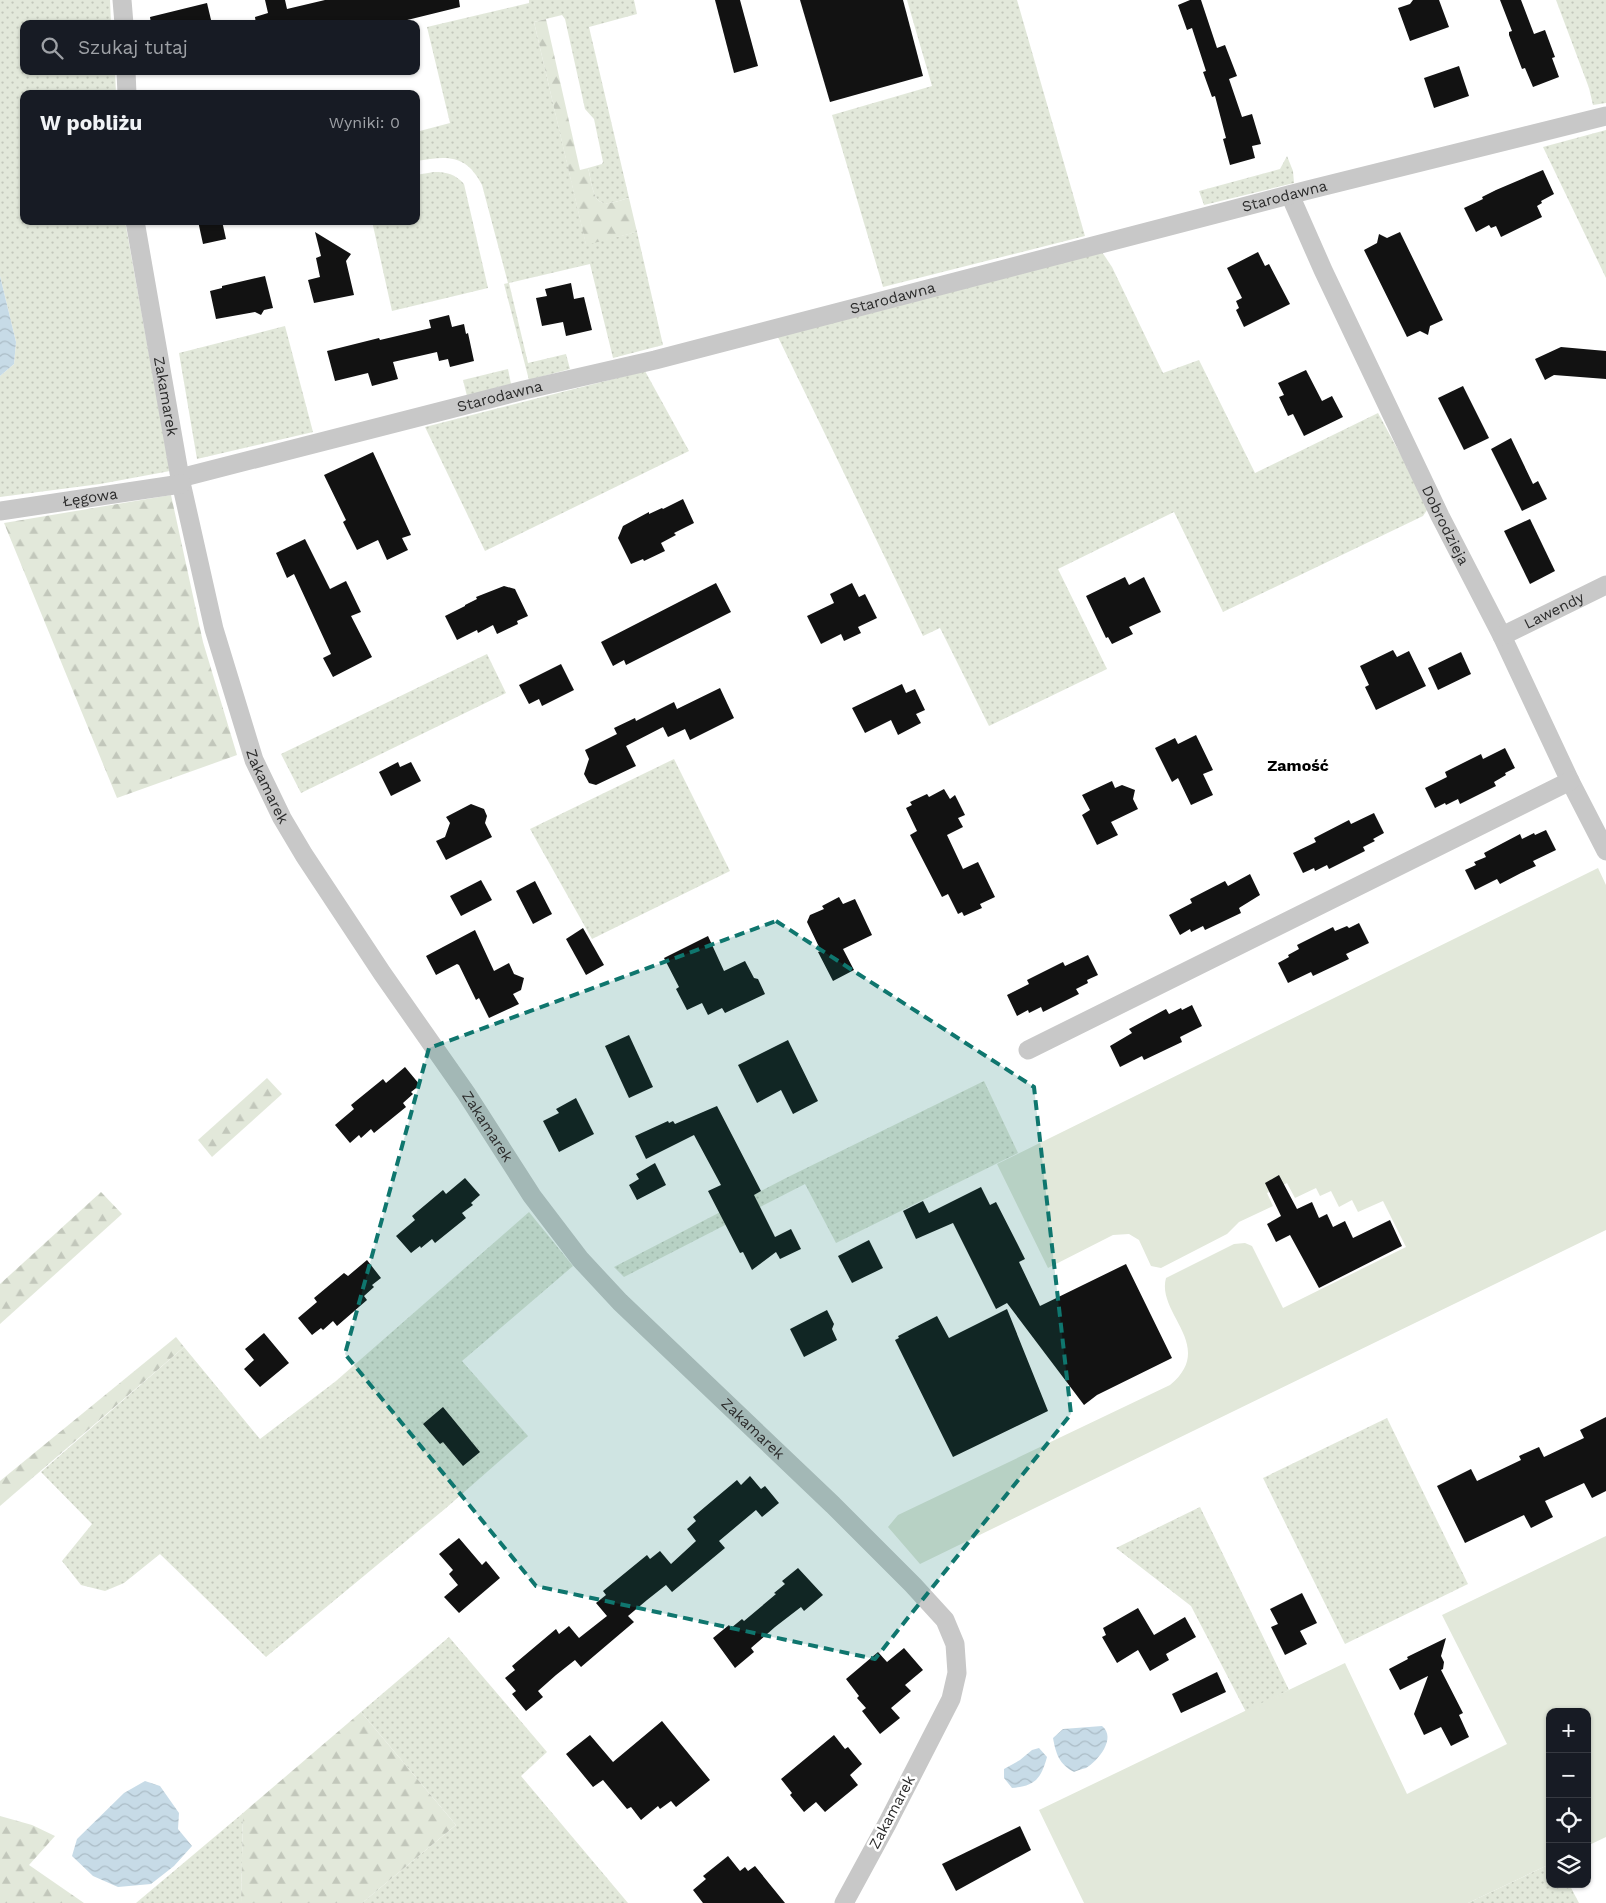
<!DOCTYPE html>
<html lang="pl">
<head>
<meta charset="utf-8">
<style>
	body { margin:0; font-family:"Work Sans",sans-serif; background:#242831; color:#f1f3f6 }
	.controls { position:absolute; right:15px; bottom:15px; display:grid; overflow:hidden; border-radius:10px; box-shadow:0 1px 4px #0004 }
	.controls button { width:45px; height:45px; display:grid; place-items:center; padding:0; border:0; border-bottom:1px solid #363941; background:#171b24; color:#f1f3f6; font:25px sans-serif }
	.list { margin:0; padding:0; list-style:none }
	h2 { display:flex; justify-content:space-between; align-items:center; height:65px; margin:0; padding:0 20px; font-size:21px }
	h2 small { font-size:16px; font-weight:400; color:#9ea1a6 }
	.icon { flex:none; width:28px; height:28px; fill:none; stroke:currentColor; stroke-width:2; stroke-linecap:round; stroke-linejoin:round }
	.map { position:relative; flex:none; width:1606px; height:1903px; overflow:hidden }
	.search { position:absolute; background:#171b24; box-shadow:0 1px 4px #0004; left:20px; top:20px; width:400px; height:55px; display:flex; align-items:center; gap:12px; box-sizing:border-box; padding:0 18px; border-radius:10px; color:#9ea1a6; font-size:19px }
	.panel { position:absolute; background:#171b24; box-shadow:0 1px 4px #0004; left:20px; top:90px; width:400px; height:135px; border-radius:10px }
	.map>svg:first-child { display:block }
</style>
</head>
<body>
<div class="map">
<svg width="1606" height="1903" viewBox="0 0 1606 1903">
	<defs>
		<pattern id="grass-dots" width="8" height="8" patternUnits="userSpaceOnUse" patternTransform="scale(1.25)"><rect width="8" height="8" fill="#e2e8da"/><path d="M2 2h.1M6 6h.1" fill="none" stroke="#c2c7bb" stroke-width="1.8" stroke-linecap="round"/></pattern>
		<pattern id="forest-firs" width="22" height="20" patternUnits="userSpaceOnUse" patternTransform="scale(1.25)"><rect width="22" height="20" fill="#e2e8da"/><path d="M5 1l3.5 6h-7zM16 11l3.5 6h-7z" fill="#c2c7bb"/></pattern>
		<pattern id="water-waves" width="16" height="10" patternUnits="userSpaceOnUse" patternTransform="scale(1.25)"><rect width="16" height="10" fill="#c7dbe7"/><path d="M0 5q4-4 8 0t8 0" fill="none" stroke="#abbcc6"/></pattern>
	</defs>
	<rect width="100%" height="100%" fill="#fff"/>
	<g fill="url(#grass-dots)">
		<path d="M 0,0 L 110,0 L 111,24 L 24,24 L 24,71 L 115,71 L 116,94 L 24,94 L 24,221 L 125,221 L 170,471 L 100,484 L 0,497 L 0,376 L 14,364 L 16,342 L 0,276 Z"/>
		<path d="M 529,0 L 634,0 L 637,14 L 589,27 L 629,198 C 621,200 612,204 604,203 C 592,202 591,177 588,168 L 602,164 L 603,162 L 594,119 L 585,109 L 565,19 L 562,15 L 534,22 L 586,244 L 637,232 L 663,345 L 613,358 L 590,264 L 509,283 L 528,363 L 566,354 L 570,369 L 529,380 L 504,284 L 508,283 L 482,185 C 466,153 446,156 416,161 L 416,132 L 450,123 L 427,27 L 529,3 Z"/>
		<path d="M 907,0 L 1017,0 L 1085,236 L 883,287 L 832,115 L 932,86 Z"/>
		<path d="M 1556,0 L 1606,0 L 1606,103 L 1593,105 L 1589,88 Z"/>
		<path d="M 1606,130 L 1606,278 L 1543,147 Z"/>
		<path d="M 1287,156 L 1293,171 L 1294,183 L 1204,205 L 1199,191 L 1280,169 Z"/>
		<path d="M 434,172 C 447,172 455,174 464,184 L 488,288 L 392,311 L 372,221 L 416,221 L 416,175 Z"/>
		<path d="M 1102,252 L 1112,267 L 1163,373 L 1199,360 L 1255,473 L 1378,413 L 1429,507 L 1423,516 L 1223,612 L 1174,512 L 1058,569 L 1107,669 L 989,726 L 940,628 L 923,636 L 777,335 Z"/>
		<path d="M 285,326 L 313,432 L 197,459 L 179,353 Z"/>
		<path d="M 508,369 L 511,384 L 467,396 L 463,380 Z"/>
		<path d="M 645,371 L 689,451 L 485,551 L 425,427 Z"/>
		<path d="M 487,654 L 506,693 L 301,793 L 281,754 Z"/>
		<path d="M 674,759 L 730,871 L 592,939 L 530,829 Z"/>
		<path d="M 984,1081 L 1018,1153 L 836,1243 L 805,1184 L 624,1277 L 614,1267 L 786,1178 Z"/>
		<path d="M 529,1212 L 573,1266 L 462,1361 L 528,1436 L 446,1508 L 266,1657 L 160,1554 L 124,1583 L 105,1591 L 81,1585 L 62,1561 L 92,1524 L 41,1472 L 184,1347 L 260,1439 L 336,1381 Z"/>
		<path d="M 1387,1418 L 1468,1584 L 1345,1644 L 1263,1478 Z"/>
		<path d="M 1200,1507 L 1289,1690 L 1246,1712 L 1191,1606 L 1116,1548 Z"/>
		<path d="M 449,1637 L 547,1752 L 521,1776 L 628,1903 L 362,1903 L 456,1825 L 361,1712 Z"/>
		<path d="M 243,1813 L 241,1903 L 136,1903 Z"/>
		<path d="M 1550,1864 L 1550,1884 L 1569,1884 L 1579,1903 L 1468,1903 Z"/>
	</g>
	<g fill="url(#forest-firs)">
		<path d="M 546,19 L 580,170 L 588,168 C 591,177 592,202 604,203 C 612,204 621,200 629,198 L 637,232 L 586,245 L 534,22 Z"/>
		<path d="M 171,495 L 203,642 L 237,755 L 117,798 L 4,523 Z"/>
		<path d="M 267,1078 L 282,1094 L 212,1157 L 198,1140 Z"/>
		<path d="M 101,1192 L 122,1214 L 0,1324 L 0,1284 Z"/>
		<path d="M 176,1337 L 184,1347 L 0,1506 L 0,1481 Z"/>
		<path d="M 361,1712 L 456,1825 L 362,1903 L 241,1903 L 243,1813 Z"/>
		<path d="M 0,1816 L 32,1825 L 55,1836 L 29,1865 L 84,1903 L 0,1903 Z"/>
	</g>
	<g fill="#e2e8da">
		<path d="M 1598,868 L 1606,885 L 1606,1230 L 920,1564 L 888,1527 L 898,1515 L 1170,1385 C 1217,1346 1156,1314 1166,1278 L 1234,1244 L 1245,1243 L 1252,1246 L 1283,1308 L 1406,1247 L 1383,1201 L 1358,1212 L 1352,1200 L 1339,1207 L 1331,1191 L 1320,1196 L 1316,1188 L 1295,1198 L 1287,1183 L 1267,1193 L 1273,1206 L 1239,1222 L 1227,1234 L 1161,1268 L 1151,1266 L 1139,1240 L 1129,1234 L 1113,1235 L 1048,1268 L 997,1164 Z"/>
		<path d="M 1606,1536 L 1606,1837 L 1587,1846 L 1587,1712 L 1550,1712 L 1550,1864 L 1468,1903 L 1084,1903 L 1039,1810 L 1345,1663 L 1407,1794 L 1507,1744 L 1442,1615 Z"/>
	</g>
	<g fill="url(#water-waves)">
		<path d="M 0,276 L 16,342 L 14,364 L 0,376 Z"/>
		<path d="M 1102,1726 C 1117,1738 1098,1761 1086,1768 C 1082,1769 1078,1770 1074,1772 C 1059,1764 1056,1754 1053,1738 L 1063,1729 Z"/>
		<path d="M 1039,1748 L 1047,1757 C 1041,1779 1035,1786 1012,1788 L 1004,1778 L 1004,1769 L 1020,1760 L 1032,1750 Z"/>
		<path d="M 145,1781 L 160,1786 L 179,1813 L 178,1829 L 192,1846 L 174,1866 L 151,1884 L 118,1887 L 93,1876 L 72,1856 L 77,1839 L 124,1793 Z"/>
	</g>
	<g fill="#121212">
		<path d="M 265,0 L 285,0 L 287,9 L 325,0 L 459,0 L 460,7 L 391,24 L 256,24 L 255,17 L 268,13 Z"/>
		<path d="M 715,0 L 740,0 L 758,66 L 734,73 Z"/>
		<path d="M 800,0 L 903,0 L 923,76 L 830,102 Z"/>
		<path d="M 1190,0 L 1201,0 L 1217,48 L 1225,45 L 1237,76 L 1229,79 L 1242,117 L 1252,114 L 1261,144 L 1252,146 L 1255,158 L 1230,165 L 1223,139 L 1226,138 L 1215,96 L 1212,97 L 1203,72 L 1206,71 L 1192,28 L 1187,30 L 1178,5 Z"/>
		<path d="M 1413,0 L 1439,0 L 1449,27 L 1410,41 L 1398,8 L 1410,4 Z"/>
		<path d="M 1500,0 L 1521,0 L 1534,34 L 1545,30 L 1555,57 L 1552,58 L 1559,77 L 1533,87 L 1525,68 L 1522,69 L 1509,35 L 1509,32 L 1512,31 Z"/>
		<path d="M 207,3 L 212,24 L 151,24 L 150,17 Z"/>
		<path d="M 1459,66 L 1469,96 L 1434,108 L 1424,78 Z"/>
		<path d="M 1543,170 L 1554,194 L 1541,201 L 1542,203 L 1537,206 L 1542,217 L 1501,237 L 1496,226 L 1491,228 L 1489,225 L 1476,232 L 1464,208 L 1483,199 L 1482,197 L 1496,190 Z"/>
		<path d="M 198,221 L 222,221 L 226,239 L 203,244 Z"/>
		<path d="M 315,232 L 351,254 L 346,261 L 354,295 L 314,303 L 308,280 L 320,277 L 316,258 L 321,256 Z"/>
		<path d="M 1400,232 L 1443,320 L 1430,326 L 1428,335 L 1420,331 L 1407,337 L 1364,250 L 1377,243 L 1379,234 L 1387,238 Z"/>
		<path d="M 1258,252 L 1265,266 L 1269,264 L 1290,304 L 1244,327 L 1236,310 L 1239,308 L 1236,301 L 1242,298 L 1227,268 Z"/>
		<path d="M 265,276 L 273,308 L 264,310 L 261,315 L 255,312 L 216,319 L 210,291 L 222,288 L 222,286 Z"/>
		<path d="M 571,283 L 574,299 L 584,297 L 592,330 L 566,336 L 563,322 L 542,326 L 536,298 L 547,296 L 545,289 Z"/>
		<path d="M 449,315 L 452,327 L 464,324 L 466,334 L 468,333 L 474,361 L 450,367 L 448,359 L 439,361 L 437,352 L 393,362 L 398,379 L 372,386 L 368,373 L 335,381 L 327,351 L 379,338 L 380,340 L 431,328 L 429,320 Z"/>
		<path d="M 1561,347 L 1606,351 L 1606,379 L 1554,375 L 1545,380 L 1535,359 Z"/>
		<path d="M 1306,370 L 1322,401 L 1332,396 L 1343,417 L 1304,436 L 1293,414 L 1288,416 L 1279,397 L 1284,395 L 1278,383 Z"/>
		<path d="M 1463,386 L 1489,438 L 1464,450 L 1438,398 Z"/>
		<path d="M 1511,438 L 1533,484 L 1538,481 L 1547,499 L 1522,511 L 1491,449 Z"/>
		<path d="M 373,452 L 411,535 L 402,538 L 408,550 L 387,560 L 378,540 L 357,550 L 343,522 L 346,520 L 324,475 Z"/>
		<path d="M 683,499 L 694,523 L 674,533 L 676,535 L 661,543 L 665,551 L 644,561 L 643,559 L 631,564 L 618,538 L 623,526 L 649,512 L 649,514 L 662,508 L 663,509 Z"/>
		<path d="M 1530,519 L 1555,571 L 1530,584 L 1504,531 Z"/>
		<path d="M 305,539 L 330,589 L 346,581 L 361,612 L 351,616 L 372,657 L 333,677 L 323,658 L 331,654 L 294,574 L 287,578 L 276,553 Z"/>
		<path d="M 1125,577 L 1129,585 L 1144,577 L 1161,612 L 1129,627 L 1133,634 L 1112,644 L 1108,637 L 1106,638 L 1086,596 Z"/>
		<path d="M 716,583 L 731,612 L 626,665 L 624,660 L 613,666 L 601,642 Z"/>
		<path d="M 852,583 L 859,597 L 865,594 L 877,618 L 858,627 L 861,633 L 844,641 L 841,634 L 821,644 L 807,616 L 834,603 L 830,594 Z"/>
		<path d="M 504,586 L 515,589 L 528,616 L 517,621 L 518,624 L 497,634 L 493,625 L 478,633 L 477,630 L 457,640 L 445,616 L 465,606 L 465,605 L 477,599 L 476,597 Z"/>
		<path d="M 1393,650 L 1397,657 L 1409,651 L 1426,686 L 1376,710 L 1365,687 L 1369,685 L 1360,666 Z"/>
		<path d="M 1461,652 L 1471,674 L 1438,690 L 1428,668 Z"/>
		<path d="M 561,664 L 574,690 L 542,706 L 539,699 L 529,704 L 519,685 Z"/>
		<path d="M 902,684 L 906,693 L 915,689 L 925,710 L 916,714 L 921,723 L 898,735 L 891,720 L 865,733 L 852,708 Z"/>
		<path d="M 720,688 L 734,718 L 690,740 L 685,729 L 668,737 L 663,727 L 626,746 L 636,766 L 596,785 L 589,783 L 584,774 L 589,759 L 585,750 L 617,734 L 614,728 L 635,718 L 636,721 L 674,702 L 677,709 Z"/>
		<path d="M 1196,735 L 1213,770 L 1203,774 L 1213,795 L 1191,805 L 1178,778 L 1172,782 L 1155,748 L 1175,738 L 1178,744 Z"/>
		<path d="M 1505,748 L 1515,768 L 1505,773 L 1506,775 L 1494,782 L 1496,786 L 1460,804 L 1458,799 L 1446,805 L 1445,803 L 1435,808 L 1425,788 L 1447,777 L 1445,772 L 1481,754 L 1483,759 Z"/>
		<path d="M 398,762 L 400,767 L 411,762 L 421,781 L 391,796 L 379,772 Z"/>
		<path d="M 1112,781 L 1115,788 L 1122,785 L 1135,790 L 1133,799 L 1138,809 L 1111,822 L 1118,835 L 1097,845 L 1082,815 L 1090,810 L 1082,795 Z"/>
		<path d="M 944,789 L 950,799 L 955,795 L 965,815 L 958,818 L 963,827 L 947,835 L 963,869 L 978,862 L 995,897 L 980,904 L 982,908 L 964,916 L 962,912 L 958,914 L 948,894 L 942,897 L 910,835 L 917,831 L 906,808 L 912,805 L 910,802 L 927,794 L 929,797 Z"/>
		<path d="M 471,804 L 484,809 L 487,816 L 485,823 L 492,837 L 446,860 L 436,841 L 445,837 L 450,823 L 446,817 Z"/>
		<path d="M 1374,813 L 1384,833 L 1373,839 L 1375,841 L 1363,847 L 1365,851 L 1329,869 L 1327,865 L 1315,871 L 1314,868 L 1303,873 L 1293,853 L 1316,842 L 1314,838 L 1349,820 L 1351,824 Z"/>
		<path d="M 1546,830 L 1556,850 L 1533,861 L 1536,866 L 1521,873 L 1500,884 L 1497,879 L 1475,890 L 1465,870 L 1476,865 L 1474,862 L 1486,857 L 1484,853 L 1520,834 L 1522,839 L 1534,833 L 1535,835 Z"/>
		<path d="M 1250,874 L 1260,895 L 1239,908 L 1241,913 L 1205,930 L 1203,926 L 1191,932 L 1190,929 L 1180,935 L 1169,915 L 1192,903 L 1190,899 L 1225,881 L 1228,886 Z"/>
		<path d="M 481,880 L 492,900 L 461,916 L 450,896 Z"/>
		<path d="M 535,881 L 552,914 L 533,924 L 516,891 Z"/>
		<path d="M 839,897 L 843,904 L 855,899 L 872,935 L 843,949 L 854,970 L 833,981 L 818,952 L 821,951 L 807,922 L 810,915 L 824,909 L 822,906 Z"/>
		<path d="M 1359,923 L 1369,943 L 1346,954 L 1349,959 L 1313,976 L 1311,972 L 1288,983 L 1278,963 L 1289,957 L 1288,955 L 1299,949 L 1297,945 L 1333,927 L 1335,931 L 1347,926 L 1349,928 Z"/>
		<path d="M 583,928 L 604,965 L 586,975 L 566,939 Z"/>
		<path d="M 475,930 L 494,971 L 509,963 L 514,974 L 524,978 L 521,990 L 513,994 L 519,1004 L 489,1018 L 479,998 L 476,1000 L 459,965 L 457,964 L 436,975 L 426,956 Z"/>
		<path d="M 708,936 L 724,971 L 745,961 L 754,978 L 758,979 L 765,994 L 725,1013 L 722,1008 L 708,1015 L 702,1003 L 687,1010 L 676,989 L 679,987 L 664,958 Z"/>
		<path d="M 1088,955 L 1098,975 L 1087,980 L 1088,983 L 1076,989 L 1079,994 L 1043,1012 L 1041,1007 L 1029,1013 L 1028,1010 L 1017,1016 L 1007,995 L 1029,984 L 1027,980 L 1063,962 L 1065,966 Z"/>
		<path d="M 1192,1005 L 1202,1026 L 1180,1037 L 1182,1042 L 1144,1060 L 1142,1056 L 1120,1067 L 1110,1046 L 1132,1033 L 1129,1029 L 1166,1009 L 1169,1014 L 1181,1008 L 1182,1010 Z"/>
		<path d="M 629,1035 L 653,1087 L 629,1098 L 605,1046 Z"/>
		<path d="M 788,1040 L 818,1101 L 793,1114 L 781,1090 L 757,1103 L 738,1065 Z"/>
		<path d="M 405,1067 L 420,1085 L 411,1092 L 413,1094 L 403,1103 L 406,1107 L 374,1133 L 371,1129 L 361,1138 L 359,1135 L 350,1143 L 335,1125 L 354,1109 L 351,1105 L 383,1079 L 386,1083 Z"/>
		<path d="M 576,1098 L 594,1134 L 559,1152 L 543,1121 L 559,1113 L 556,1109 Z"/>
		<path d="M 717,1106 L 761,1191 L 754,1195 L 775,1237 L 791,1229 L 801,1249 L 780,1259 L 776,1252 L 752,1270 L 743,1252 L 740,1253 L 708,1191 L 721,1185 L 694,1135 L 646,1159 L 635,1136 L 668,1121 L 669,1123 L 673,1121 L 675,1124 Z"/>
		<path d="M 655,1163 L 666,1185 L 637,1200 L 629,1185 L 639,1179 L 636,1174 Z"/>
		<path d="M 1279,1175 L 1297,1209 L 1312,1202 L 1319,1218 L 1327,1214 L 1333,1227 L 1345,1221 L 1353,1238 L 1390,1220 L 1402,1246 L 1319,1288 L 1290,1235 L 1276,1242 L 1267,1224 L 1281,1216 L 1265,1183 Z"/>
		<path d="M 465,1178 L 480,1195 L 471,1203 L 473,1205 L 462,1213 L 466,1218 L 435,1243 L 432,1239 L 421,1248 L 420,1246 L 411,1253 L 396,1236 L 415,1220 L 412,1216 L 443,1190 L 446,1194 Z"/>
		<path d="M 981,1187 L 990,1205 L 996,1202 L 1017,1243 L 1025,1259 L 1019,1262 L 1040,1306 L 1126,1264 L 1172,1358 L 1097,1395 L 1084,1405 L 1007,1303 L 996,1309 L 953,1223 L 916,1239 L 903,1211 L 923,1201 L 929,1213 Z"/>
		<path d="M 869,1240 L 883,1268 L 852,1283 L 838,1256 Z"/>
		<path d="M 367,1260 L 381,1278 L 372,1285 L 374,1287 L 364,1296 L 367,1300 L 337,1326 L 333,1321 L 323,1330 L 321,1328 L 312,1335 L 298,1318 L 317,1302 L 314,1298 L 344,1273 L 348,1276 Z"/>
		<path d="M 1007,1309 L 1048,1411 L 953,1457 L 895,1340 L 899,1338 L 898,1336 L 937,1316 L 949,1338 Z"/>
		<path d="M 827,1310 L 834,1324 L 832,1329 L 837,1340 L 804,1357 L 790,1329 Z"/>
		<path d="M 264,1333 L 289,1363 L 260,1387 L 244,1369 L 254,1360 L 245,1349 Z"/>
		<path d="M 443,1407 L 480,1452 L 463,1466 L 443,1442 L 440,1444 L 423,1424 Z"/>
		<path d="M 1606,1417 L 1606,1491 L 1592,1498 L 1584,1483 L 1545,1501 L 1553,1517 L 1531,1528 L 1524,1515 L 1465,1543 L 1437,1486 L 1471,1469 L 1477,1481 L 1521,1460 L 1519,1456 L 1539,1447 L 1544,1457 L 1584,1438 L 1580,1430 Z"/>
		<path d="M 750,1476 L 761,1489 L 765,1486 L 779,1503 L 762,1517 L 756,1510 L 719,1541 L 725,1548 L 672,1592 L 666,1585 L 647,1600 L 628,1616 L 634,1622 L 581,1667 L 575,1660 L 556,1675 L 538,1691 L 543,1697 L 526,1711 L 512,1694 L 516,1691 L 505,1678 L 515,1670 L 512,1666 L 556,1629 L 559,1634 L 569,1626 L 579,1638 L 607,1616 L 596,1603 L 606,1595 L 603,1591 L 647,1555 L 650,1559 L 660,1551 L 671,1564 L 696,1541 L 687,1529 L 696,1521 L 693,1517 L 737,1480 L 741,1485 Z"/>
		<path d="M 459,1538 L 482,1565 L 486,1561 L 500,1578 L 459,1613 L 444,1597 L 458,1585 L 449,1574 L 453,1570 L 439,1554 Z"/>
		<path d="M 798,1568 L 823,1595 L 804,1611 L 801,1607 L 775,1627 L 751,1648 L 754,1652 L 735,1668 L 713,1638 L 729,1625 L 731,1628 L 742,1619 L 744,1621 L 776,1594 L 774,1593 L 785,1584 L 782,1581 Z"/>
		<path d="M 1302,1593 L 1317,1623 L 1300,1631 L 1307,1644 L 1285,1655 L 1271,1627 L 1278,1624 L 1270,1609 Z"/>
		<path d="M 1138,1608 L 1154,1635 L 1185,1617 L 1196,1637 L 1166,1654 L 1169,1660 L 1150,1671 L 1138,1650 L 1117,1663 L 1102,1637 L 1106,1635 L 1103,1628 Z"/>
		<path d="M 1446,1638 L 1441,1656 L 1444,1662 L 1443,1669 L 1441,1670 L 1463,1713 L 1459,1715 L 1469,1737 L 1451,1746 L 1441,1727 L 1424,1735 L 1414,1714 L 1428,1676 L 1400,1690 L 1389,1669 L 1408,1659 L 1407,1657 Z"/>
		<path d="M 904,1648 L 923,1670 L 905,1685 L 911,1691 L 891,1708 L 900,1718 L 880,1734 L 862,1711 L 866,1708 L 857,1698 L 859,1696 L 846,1679 L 878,1652 L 887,1662 Z"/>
		<path d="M 1217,1672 L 1226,1692 L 1181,1713 L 1172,1694 Z"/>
		<path d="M 662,1721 L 710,1780 L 676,1807 L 671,1801 L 660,1809 L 658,1806 L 641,1820 L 631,1807 L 627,1809 L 603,1780 L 593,1787 L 566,1754 L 590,1735 L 613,1762 Z"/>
		<path d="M 834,1735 L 845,1749 L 848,1747 L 862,1764 L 850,1775 L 858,1785 L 825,1812 L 816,1802 L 804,1812 L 790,1795 L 792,1793 L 781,1779 Z"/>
		<path d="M 1020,1826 L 1031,1850 L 956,1891 L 942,1864 Z"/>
		<path d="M 728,1856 L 740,1871 L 745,1867 L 748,1871 L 755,1866 L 785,1903 L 703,1903 L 693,1890 L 706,1879 L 703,1876 Z"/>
	</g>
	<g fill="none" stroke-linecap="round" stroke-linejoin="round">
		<g stroke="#c8c8c8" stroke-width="19">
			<path d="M 122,0 L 124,24"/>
			<path d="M 126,71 L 127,94"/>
			<path id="s1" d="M 1290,195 L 1323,270 L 1440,516 L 1502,636 L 1570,781 L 1606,851"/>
			<path id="s2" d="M 135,221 L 180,478 L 214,629 L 254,760 L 282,818 L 304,855 L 382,973 L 466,1093 L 532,1196 L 580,1259 L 620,1302 L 833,1505 L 913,1585 L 945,1620 L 955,1644 L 957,1673 L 951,1699 L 887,1824 L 844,1903"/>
			<path id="s3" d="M 180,478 L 524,390 L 655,360 L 1308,190 L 1606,116"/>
			<path id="s4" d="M 0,511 L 181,484"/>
			<path id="s5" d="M 1502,636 L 1606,585"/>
			<path d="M 1028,1050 L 1570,781"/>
		</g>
	</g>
	<path fill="#0f766e" fill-opacity="0.2" stroke="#0f766e" stroke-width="4" stroke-dasharray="10 6" stroke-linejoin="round" d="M 776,921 L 1034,1087 L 1071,1414 L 875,1659 L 536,1586 L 345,1354 L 429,1048 Z"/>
	<g text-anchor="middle" stroke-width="5" stroke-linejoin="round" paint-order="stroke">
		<g font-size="15" fill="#2b2b2b" stroke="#fff">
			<text dy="5" stroke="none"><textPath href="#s3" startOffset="1140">Starodawna</textPath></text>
			<text dy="5" stroke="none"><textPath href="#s3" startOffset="735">Starodawna</textPath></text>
			<text dy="5" stroke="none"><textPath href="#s2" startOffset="178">Zakamarek</textPath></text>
			<text dy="5" stroke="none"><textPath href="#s3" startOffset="330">Starodawna</textPath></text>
			<text dy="5" stroke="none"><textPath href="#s4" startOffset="91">Łęgowa</textPath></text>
			<text dy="5" stroke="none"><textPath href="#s1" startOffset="365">Dobrodzieja</textPath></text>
			<text dy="5" stroke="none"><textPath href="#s5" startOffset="58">Lawendy</textPath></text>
			<text dy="5" stroke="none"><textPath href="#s2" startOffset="582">Zakamarek</textPath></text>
			<text dy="5" stroke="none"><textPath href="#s2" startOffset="988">Zakamarek</textPath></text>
			<text dy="5" stroke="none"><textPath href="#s2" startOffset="1392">Zakamarek</textPath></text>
			<text transform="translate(892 1812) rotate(-62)" y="5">Zakamarek</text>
		</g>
		<g font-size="16" font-weight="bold" fill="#000" stroke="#fff">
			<text x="1298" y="771">Zamość</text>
		</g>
	</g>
</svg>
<div class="controls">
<button>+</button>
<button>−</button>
<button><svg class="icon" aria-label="locate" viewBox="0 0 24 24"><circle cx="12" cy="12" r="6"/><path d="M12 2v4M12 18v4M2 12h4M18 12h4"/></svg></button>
<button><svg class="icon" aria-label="layers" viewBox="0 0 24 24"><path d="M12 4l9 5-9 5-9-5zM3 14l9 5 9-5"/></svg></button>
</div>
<div class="search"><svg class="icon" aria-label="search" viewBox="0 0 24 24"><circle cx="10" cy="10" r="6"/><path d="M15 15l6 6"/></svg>Szukaj tutaj</div>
<section class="panel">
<h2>W pobliżu<small>Wyniki: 0</small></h2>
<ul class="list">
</ul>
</section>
</div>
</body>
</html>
